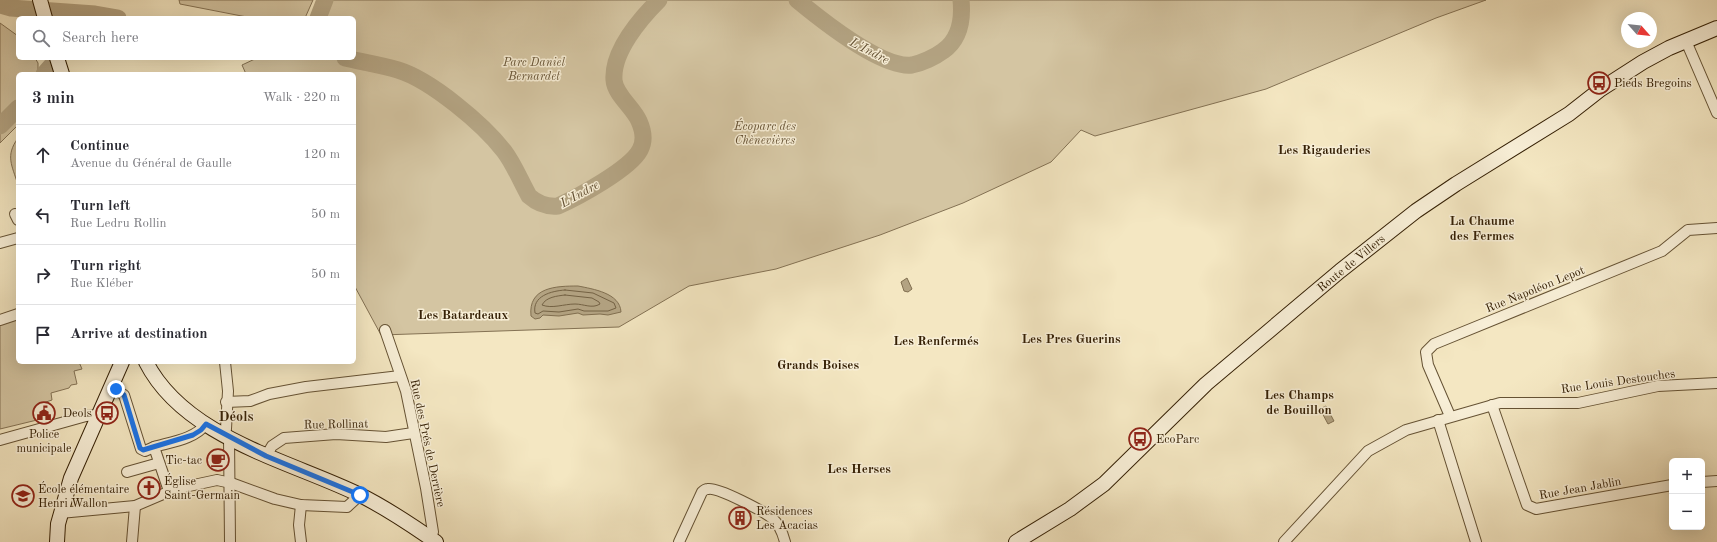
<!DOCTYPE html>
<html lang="en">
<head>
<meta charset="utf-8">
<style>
	body { margin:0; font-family:"Old Standard TT",serif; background:#f2f2f3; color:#2b2b33 }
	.controls { position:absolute; right:12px; bottom:12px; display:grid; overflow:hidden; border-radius:6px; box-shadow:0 4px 16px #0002 }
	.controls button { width:36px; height:36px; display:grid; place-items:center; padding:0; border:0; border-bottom:1px solid #e1e1e2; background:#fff; color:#2b2b33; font:20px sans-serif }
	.compass { position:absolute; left:1621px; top:12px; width:36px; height:36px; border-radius:50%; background:#fff; box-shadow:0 4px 16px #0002; rotate:117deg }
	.stop { position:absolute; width:12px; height:12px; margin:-9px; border:3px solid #1a73e8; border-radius:50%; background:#fff }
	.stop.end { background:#1a73e8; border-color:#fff; box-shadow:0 1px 4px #0008 }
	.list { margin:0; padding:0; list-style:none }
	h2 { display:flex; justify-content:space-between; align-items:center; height:52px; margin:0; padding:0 16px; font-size:17px }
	h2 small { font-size:13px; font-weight:400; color:#7c7c81 }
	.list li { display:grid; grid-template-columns:26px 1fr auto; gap:12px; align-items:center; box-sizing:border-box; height:60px; padding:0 16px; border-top:1px solid #e1e1e2 }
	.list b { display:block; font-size:15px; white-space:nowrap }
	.list p { margin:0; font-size:13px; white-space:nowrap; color:#7c7c81 }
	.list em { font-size:13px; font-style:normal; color:#7c7c81 }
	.icon { flex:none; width:22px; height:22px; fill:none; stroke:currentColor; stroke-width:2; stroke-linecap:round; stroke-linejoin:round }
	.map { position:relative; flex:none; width:1717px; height:542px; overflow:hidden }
	.search { position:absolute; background:#fff; box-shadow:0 4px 16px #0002; left:16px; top:16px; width:340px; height:44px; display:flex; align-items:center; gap:10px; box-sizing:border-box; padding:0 14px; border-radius:6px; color:#7c7c81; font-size:15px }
	.panel { position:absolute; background:#fff; box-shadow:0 4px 16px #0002; left:16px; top:72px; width:340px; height:292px; border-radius:6px }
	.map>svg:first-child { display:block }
</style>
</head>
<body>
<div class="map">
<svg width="1717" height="542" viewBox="0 0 1717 542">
	<rect width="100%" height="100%" fill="#f4e7c2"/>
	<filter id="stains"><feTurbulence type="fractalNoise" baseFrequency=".005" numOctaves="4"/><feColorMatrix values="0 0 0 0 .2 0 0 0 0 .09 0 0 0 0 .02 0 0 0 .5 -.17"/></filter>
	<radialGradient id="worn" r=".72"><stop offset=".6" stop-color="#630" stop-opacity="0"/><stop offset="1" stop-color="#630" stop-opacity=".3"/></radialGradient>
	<g fill="#d4c5a2" stroke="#847254">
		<path d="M 179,0 L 313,0 L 305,18 L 252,18 L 180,4 Z"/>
		<path d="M 326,0 L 1486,0 L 1436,18 L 1266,89 L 1095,136 L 1081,130 L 1051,162 L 963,203 L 880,235 L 776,269 L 689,286 L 619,327 L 381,335 L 354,285 L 354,74 L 246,74 L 242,65 L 257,58 L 354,58 L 354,18 L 321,18 Z"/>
		<path d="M 0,23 L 18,36 L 18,58 L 35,58 L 38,63 L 38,74 L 18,74 L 18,125 L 0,143 Z"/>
		<path d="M 18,138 L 18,185 C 12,165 5,156 18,138 Z"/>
		<path d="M 18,317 L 18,362 L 79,362 L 82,369 L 74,371 L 77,384 L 71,385 L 69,388 L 51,393 L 52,400 L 37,405 L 37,408 L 34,409 L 37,420 L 0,429 L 0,323 Z"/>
	</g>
	<g fill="#b3a382" stroke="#816f50">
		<path d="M 907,278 L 912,289 L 908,292 L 904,291 L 901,282 Z"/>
		<path d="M 578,286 C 593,289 620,293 621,312 L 608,315 L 600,314 L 583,315 L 578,313 L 559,316 L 543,315 L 540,318 L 535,319 L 531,316 C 528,287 556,286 578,286 Z"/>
		<path d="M 1326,406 L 1334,421 L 1328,424 L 1320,409 Z"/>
	</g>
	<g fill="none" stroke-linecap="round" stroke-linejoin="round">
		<g stroke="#746244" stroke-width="1">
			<path d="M 565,290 L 593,293 L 614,303 L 616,308 L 608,311 L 584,311 L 578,309 L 559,312 L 543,311 L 538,314 L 535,313 C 532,296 551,291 565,290 Z"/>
			<path d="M 565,295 L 592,298 L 599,302 L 600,304 C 592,309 584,304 575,304 C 564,304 552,309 542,305 C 546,297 557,296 565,295 Z"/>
		</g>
		<g stroke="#b3a382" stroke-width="17">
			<path d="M 797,0 C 820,19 882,69 912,65 C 922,63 935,57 943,51 C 960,39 963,20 961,0"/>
			<path d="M 0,5 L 11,8 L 95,14 L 118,18"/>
			<path d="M 318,18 L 325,0"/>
			<path d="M 345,58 C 362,62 381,65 398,70 C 431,80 483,124 504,151 C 514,164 521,182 529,196 C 538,204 547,207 558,206 C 578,197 630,169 640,150 C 645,141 643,130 639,121 C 633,107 615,95 614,80 C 612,52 640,19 659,0"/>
			<path d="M 44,74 L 58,58"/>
			<path d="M 0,126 L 18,108"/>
		</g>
		<g stroke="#655234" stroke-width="12">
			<g id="minor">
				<path d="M 1686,41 L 1717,113"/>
				<path d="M 15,214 L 18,220"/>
				<path d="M 0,243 L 18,238"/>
				<path d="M 0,320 L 18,314"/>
				<path d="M 385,330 L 406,391 L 426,488 L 433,532 L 430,538"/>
				<path d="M 111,387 L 124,395 L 141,449 L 145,451 L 154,447 L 169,491"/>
				<path d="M 226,402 L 250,401 L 269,394 L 306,387 L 400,376"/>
				<path d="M 1492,405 L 1527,505 L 1536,509 L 1672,485"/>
				<path d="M 1450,416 L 1428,365 L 1426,352 L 1434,344 L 1662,251 L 1688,230 L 1717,228"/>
				<path d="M 1438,420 L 1476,542"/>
				<path d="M 223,433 L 226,429 L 228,391 L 225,362"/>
				<path d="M 229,437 L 230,542"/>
				<path d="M 0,440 L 86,416 L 99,415"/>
				<path d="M 154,447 C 171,442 195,439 206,424"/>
				<path d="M 266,456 L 272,446 L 284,438 L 336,434 L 386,437 L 413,433"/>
				<path d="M 127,472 L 159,463"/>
				<path d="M 1702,482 L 1717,481"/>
				<path d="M 60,513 L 135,506 L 175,489 L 217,480 L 231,483 L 275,499 L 301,505 L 347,507 L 360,495"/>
				<path d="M 132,542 L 135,506"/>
				<path d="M 301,542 L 299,525 L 301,505"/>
				<path d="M 679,542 L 702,492 C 704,490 705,489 708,489 C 718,487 763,511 772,518 C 779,524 783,534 785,542"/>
				<path d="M 1284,542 L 1368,451 L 1406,430 L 1500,403 L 1578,403 L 1658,386 L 1717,383"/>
			</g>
		</g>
		<g stroke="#352005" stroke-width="16">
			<g id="secondary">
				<path d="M 40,0 L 45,18"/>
				<path d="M 57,58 L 62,74"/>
				<path d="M 146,362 C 184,437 287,460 358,494 C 383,506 413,526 436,542"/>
				<path d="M 57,542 L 58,524 L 71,478 L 122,362"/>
				<path d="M 1016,542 L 1070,509 L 1104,484 L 1206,384 L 1340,271 L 1416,211 L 1456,184 L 1569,114 L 1601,89 L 1643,62 L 1669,48 L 1717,28"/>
			</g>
		</g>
		<use href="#minor" stroke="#f8efd7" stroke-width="10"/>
		<use href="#secondary" stroke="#f8efd7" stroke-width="14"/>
	</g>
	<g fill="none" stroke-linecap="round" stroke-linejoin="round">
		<path stroke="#1a73e8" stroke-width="5" d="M 116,389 L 124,395 L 140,448 L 143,450 L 193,435 L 201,430 L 206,424 L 266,456 L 360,495"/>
	</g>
	<defs>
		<g id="bus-ring" transform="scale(1.15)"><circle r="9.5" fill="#f8efd7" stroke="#8f2418" stroke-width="1.5"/><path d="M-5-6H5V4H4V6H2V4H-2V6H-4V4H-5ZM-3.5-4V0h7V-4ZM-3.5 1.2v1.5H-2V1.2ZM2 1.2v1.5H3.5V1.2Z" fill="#8f2418"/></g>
		<g id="civic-ring" transform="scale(1.15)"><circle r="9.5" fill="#f8efd7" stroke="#8f2418" stroke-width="1.5"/><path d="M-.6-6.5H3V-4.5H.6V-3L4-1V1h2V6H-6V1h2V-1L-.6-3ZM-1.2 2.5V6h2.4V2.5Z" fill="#8f2418"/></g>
		<g id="cafe-ring" transform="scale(1.15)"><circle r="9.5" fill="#f8efd7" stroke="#8f2418" stroke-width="1.5"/><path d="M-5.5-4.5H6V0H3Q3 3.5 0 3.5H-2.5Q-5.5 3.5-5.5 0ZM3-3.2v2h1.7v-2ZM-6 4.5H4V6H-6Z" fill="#8f2418"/></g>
		<g id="church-ring" transform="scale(1.15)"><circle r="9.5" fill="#f8efd7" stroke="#8f2418" stroke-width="1.5"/><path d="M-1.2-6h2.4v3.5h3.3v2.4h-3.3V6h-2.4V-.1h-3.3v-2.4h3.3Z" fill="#8f2418"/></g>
		<g id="school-ring" transform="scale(1.15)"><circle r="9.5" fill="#f8efd7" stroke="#8f2418" stroke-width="1.5"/><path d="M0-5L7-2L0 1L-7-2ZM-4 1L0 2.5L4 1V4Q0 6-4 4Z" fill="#8f2418"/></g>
		<g id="building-ring" transform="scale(1.15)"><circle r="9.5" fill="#f8efd7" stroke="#8f2418" stroke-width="1.5"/><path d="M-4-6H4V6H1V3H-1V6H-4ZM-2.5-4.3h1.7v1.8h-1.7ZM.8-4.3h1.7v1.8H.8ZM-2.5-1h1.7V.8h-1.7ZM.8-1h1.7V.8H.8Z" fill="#8f2418"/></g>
	</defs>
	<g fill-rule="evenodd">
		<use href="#bus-ring" x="1599" y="83"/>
		<use href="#civic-ring" x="44" y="413"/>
		<use href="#bus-ring" x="107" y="413"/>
		<use href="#bus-ring" x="1140" y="439"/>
		<use href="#cafe-ring" x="218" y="460"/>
		<use href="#church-ring" x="149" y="488"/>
		<use href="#school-ring" x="23" y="496"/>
		<use href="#building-ring" x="740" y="518"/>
	</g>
	<g text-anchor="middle" stroke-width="3" stroke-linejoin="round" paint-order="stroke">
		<g font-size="12" font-style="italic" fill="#655234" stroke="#f8efd7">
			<text x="534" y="66">Parc Daniel<tspan x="534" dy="14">Bernardet</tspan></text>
			<text x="765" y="130">Écoparc des<tspan x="765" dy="14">Chènevières</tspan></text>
		</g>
		<g font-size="12" fill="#352005" stroke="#f8efd7" text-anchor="start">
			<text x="1614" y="87">Pieds Bregoins</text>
			<text x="92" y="417" text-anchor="end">Deols</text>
			<text x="44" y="438" text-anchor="middle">Police<tspan x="44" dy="14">municipale</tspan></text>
			<text x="1156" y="443">EcoParc</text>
			<text x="202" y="464" text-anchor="end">Tic-tac</text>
			<text x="164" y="485">Église<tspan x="164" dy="14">Saint-Germain</tspan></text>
			<text x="38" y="493">École élémentaire<tspan x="38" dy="14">Henri Wallon</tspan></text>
			<text x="756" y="515">Résidences<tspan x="756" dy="14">Les Acacias</tspan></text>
		</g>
		<g font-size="12" fill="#352005" stroke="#f8efd7">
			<text transform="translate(1351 263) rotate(-39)" y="4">Route de Villers</text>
			<text transform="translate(1535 289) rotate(-22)" y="4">Rue Napoléon Lepot</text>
			<text transform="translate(1618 381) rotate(-8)" y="4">Rue Louis Destouches</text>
			<text transform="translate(336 424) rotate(-1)" y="4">Rue Rollinat</text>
			<text transform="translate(428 443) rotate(78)" y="4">Rue des Prés de Derrière</text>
			<text transform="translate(1580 488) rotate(-10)" y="4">Rue Jean Jablin</text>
		</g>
		<g font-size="13" font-style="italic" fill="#614e31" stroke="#f8efd7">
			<text transform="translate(870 50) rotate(27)" y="5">L'Indre</text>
			<text transform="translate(579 193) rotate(-29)" y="5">L'Indre</text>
		</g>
		<g font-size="13" font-weight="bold" fill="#352005" stroke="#f8efd7">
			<text x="1324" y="154">Les Rigauderies</text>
			<text x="1482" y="225">La Chaume<tspan x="1482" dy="15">des Fermes</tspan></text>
			<text x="463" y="319">Les Batardeaux</text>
			<text x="1071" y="343">Les Pres Guerins</text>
			<text x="936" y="345">Les Renfermés</text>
			<text x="818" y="369">Grands Boises</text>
			<text x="1299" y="399">Les Champs<tspan x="1299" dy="15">de Bouillon</tspan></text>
			<text x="859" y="473">Les Herses</text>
		</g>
		<g font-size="14" font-weight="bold" fill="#352005" stroke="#f8efd7">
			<text x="236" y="421">Déols</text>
		</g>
	</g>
	<rect width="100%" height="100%" filter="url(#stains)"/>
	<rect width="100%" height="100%" fill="url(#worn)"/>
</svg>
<div class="controls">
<button>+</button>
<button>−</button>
</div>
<svg class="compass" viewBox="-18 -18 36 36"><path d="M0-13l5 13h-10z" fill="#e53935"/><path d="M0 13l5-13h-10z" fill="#7c7c81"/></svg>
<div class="stop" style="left:360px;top:495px"></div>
<div class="stop end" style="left:116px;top:389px"></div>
<div class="search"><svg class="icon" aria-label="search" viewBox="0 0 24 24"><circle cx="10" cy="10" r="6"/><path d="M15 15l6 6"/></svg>Search here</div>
<section class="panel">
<h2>3 min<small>Walk · 220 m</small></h2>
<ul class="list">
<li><svg class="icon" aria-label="ahead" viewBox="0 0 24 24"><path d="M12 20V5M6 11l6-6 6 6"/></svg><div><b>Continue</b><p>Avenue du Général de Gaulle</p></div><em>120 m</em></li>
<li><svg class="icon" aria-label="left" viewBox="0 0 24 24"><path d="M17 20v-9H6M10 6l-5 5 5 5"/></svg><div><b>Turn left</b><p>Rue Ledru Rollin</p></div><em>50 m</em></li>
<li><svg class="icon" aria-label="right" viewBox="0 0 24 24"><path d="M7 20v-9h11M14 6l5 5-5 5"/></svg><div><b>Turn right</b><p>Rue Kléber</p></div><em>50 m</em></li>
<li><svg class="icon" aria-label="arrive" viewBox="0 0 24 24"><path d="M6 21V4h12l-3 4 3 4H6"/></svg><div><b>Arrive at destination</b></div></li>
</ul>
</section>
</div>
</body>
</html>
